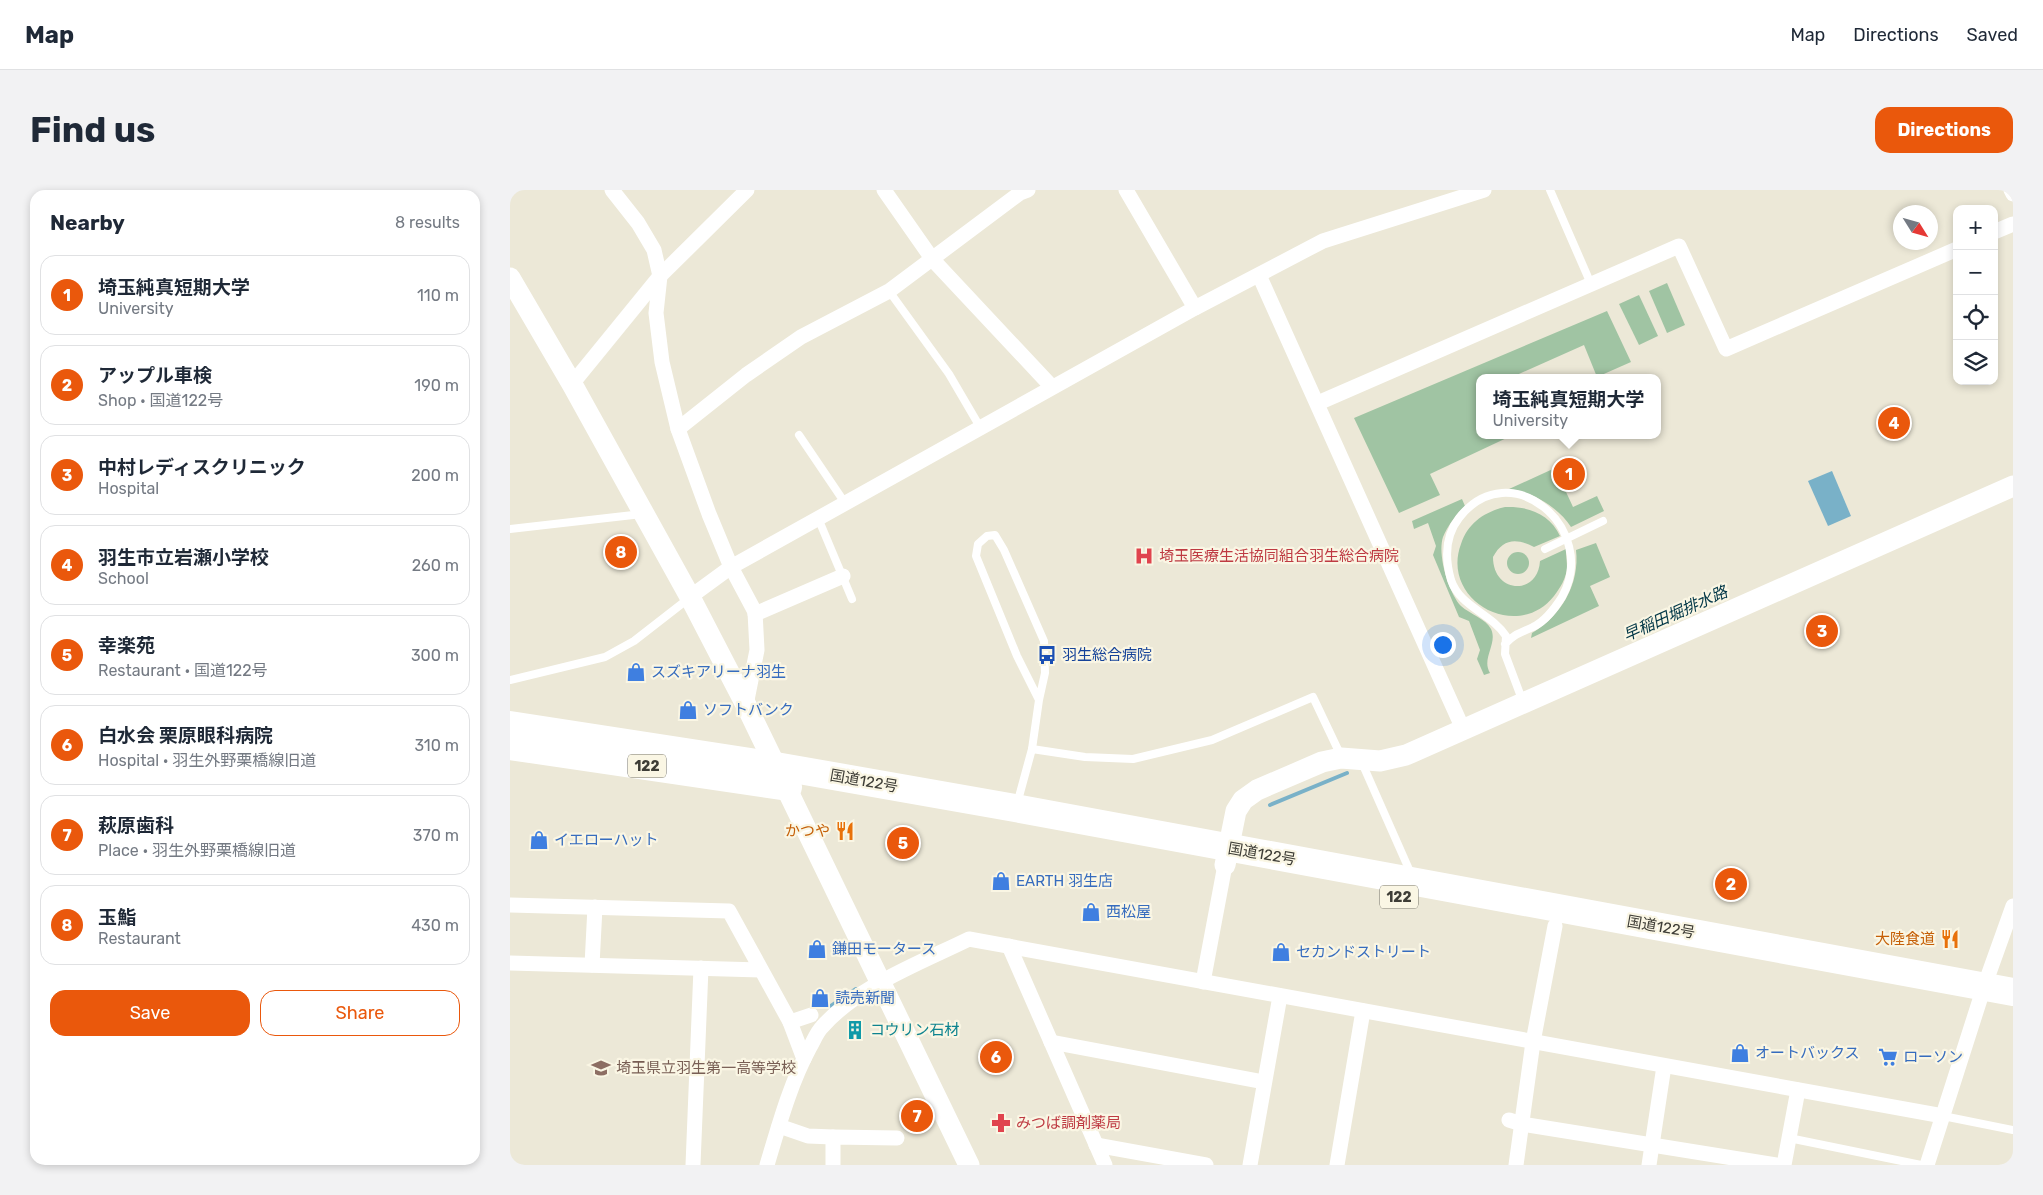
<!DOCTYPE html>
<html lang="en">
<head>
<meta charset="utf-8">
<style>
	body { margin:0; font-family:Rubik,"Noto Sans JP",sans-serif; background:#f2f2f3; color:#1f2937 }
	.controls { position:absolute; right:15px; top:15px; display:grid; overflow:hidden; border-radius:10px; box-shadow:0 2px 8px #0003 }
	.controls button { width:45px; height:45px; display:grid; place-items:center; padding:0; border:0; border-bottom:1px solid #e0e1e3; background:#fff; color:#1f2937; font:25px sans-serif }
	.compass { position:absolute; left:1383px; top:15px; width:45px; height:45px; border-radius:50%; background:#fff; box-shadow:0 2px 8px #0003; rotate:127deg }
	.you { position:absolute; left:932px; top:454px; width:18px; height:18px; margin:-12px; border:4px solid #fff; border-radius:50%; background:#1a73e8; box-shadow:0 0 0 8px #1a73e833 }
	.badge { display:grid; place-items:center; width:32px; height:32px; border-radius:50%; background:#ea580c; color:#fff; font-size:16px; font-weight:700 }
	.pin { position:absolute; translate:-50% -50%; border:2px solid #fff; box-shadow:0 1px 5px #0006 }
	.popup { position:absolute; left:966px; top:184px; width:185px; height:65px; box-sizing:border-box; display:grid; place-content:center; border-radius:10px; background:#fff; filter:drop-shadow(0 1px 4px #0005); font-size:16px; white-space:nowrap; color:#747a83 }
	.popup b { font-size:19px; color:#1f2937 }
	.popup::after { content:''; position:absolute; left:50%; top:100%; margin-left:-10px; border:10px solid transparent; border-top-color:#fff }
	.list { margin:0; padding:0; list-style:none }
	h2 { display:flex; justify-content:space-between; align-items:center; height:65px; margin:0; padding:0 20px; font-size:21px }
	h2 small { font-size:16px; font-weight:400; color:#747a83 }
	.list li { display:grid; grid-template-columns:32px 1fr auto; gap:15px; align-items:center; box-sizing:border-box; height:80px; margin:0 10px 10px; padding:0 10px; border:1px solid #e0e1e3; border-radius:15px }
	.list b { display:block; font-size:19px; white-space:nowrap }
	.list p { margin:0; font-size:16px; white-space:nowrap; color:#747a83 }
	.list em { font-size:16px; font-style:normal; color:#747a83 }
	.actions { display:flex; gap:10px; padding:15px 20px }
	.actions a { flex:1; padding:11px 0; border:1px solid #ea580c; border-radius:15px; text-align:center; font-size:18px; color:#ea580c }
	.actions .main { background:#ea580c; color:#fff }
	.icon { flex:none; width:28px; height:28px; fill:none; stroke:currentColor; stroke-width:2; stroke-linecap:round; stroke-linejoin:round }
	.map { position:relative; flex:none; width:1503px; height:975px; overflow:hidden; border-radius:15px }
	header { display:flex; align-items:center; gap:30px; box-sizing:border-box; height:70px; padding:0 25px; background:#fff; border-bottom:1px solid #e0e1e3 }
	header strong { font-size:24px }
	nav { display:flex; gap:28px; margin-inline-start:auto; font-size:18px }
	.intro { display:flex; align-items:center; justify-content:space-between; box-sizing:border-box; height:120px; padding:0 30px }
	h1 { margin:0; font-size:35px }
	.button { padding:12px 22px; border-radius:15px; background:#ea580c; color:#fff; font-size:18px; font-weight:700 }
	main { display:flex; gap:30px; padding:0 30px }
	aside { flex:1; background:#fff; border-radius:15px; box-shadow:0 2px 8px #0003 }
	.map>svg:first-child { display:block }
</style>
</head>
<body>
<header>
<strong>Map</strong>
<nav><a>Map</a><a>Directions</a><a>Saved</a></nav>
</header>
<div class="intro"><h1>Find us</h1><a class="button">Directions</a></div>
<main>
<aside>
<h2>Nearby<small>8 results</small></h2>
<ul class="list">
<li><span class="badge">1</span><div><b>埼玉純真短期大学</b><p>University</p></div><em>110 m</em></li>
<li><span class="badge">2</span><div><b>アップル車検</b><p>Shop · 国道122号</p></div><em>190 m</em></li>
<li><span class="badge">3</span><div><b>中村レディスクリニック</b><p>Hospital</p></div><em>200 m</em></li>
<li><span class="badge">4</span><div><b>羽生市立岩瀬小学校</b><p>School</p></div><em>260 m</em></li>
<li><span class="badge">5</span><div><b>幸楽苑</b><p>Restaurant · 国道122号</p></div><em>300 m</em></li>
<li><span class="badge">6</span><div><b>白水会 栗原眼科病院</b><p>Hospital · 羽生外野栗橋線旧道</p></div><em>310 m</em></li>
<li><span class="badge">7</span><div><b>萩原歯科</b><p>Place · 羽生外野栗橋線旧道</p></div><em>370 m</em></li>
<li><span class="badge">8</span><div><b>玉鮨</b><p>Restaurant</p></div><em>430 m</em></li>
</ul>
<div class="actions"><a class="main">Save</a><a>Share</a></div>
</aside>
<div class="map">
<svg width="1503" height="975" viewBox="0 0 1503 975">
	<rect width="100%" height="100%" fill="#ece8d7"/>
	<g fill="#a0c4a3">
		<path d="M 1157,93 L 1175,135 L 1157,143 L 1139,101 Z"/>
		<path d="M 1129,105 L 1148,146 L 1129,155 L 1109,114 Z"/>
		<path d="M 1097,121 L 1121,172 L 1087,187 L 1074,155 L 1000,188 L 970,188 L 970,245 L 1003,245 L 920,284 L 930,305 L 889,323 L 844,228 Z"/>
		<path d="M 1045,278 L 1063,317 L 1087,306 L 1094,321 L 1061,337 C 1049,318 1022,301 999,299 Z"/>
		<path d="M 952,309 L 955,316 C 946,325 938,335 933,347 C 927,365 939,403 951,416 C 960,424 976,429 981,439 C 988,454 971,468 980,483 L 974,485 L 967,469 L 970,460 L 959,431 L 949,427 L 923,365 L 926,356 L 918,333 L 904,339 L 902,331 Z"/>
		<path d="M 995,317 C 1018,316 1040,324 1050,346 L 1024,357 C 1007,348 993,348 983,367 C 983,404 1028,406 1030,371 L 1056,359 C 1056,366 1057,372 1057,378 C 1056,389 1050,398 1044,406 C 1007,453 930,410 951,354 C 958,333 974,322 995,317 Z"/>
		<path d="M 1086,353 L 1100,387 L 1080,396 L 1089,416 L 1021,448 L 1022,443 C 1051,426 1070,394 1066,360 Z"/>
		<circle cx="1008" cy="373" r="11"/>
	</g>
	<path fill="#79b1c8" d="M 1322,281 L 1341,326 L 1318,336 L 1298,291 Z"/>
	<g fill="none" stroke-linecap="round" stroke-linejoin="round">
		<g stroke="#79b1c8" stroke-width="4">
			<path d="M 760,615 L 837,583"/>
			<path d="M 321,816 L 346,799"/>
		</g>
		<g stroke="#fff" stroke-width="8">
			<path d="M 1040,0 L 1081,94"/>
			<path d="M 379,101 L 439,184 L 470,237"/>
			<path d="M 289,245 L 335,313"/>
			<path d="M 308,328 L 342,409"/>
			<path d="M 0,339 L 132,324"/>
			<path d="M 1035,359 L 1093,331"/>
			<path d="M 995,454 C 1005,443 1011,443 1023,437 C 1036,431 1045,418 1052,407 C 1090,339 1000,262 949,328 C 935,346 935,369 941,390 C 950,417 981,423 996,446 L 995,464 L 1013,512"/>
			<path d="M 0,490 L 95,467 L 124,451 L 178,409"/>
			<path d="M 522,559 L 575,567 L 623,569 L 702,550 L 803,507 L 831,566"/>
			<path d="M 852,573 L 902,686"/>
			<path d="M 507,614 L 522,559 L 529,510 L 507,466 L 466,366 L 468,354 L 477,346 L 485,345 L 494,360 L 534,451 L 535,483 L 529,510"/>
			<path d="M 1433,926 L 1503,940"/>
			<path d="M 1279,948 L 1411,975"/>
		</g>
		<g stroke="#fff" stroke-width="15">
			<path d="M 102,0 L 128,33 L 144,60 L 150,86 L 146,123 L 152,172 L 168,239 L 199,324 L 221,377 L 245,422 L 247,460 L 236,515"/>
			<path d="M 374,0 L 423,70 L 542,197"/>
			<path d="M 616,0 L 685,118"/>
			<path d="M 1501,0 L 1503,4"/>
			<path d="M 1484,42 L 1503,34"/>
			<path d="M 749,85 L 953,539"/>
			<path d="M 62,194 L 150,86 L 237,0"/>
			<path d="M 808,213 L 1169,56 L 1216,159 L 1447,59"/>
			<path d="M 168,239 L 236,185 L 291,147 L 379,101 L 510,3 L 518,0"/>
			<path d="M 180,407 L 221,377 L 685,118 L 813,51 L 974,0"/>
			<path d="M 245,424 L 333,386"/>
			<path d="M 0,715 L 219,721 L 280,832 L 301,825"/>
			<path d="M 499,756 L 595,975"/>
			<path d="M 0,773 L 251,780"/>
			<path d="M 82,775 L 85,717"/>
			<path d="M 693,792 L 715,675"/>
			<path d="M 280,832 L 294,869"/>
			<path d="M 541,852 L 754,892"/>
			<path d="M 999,930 L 1012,934 L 1266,975"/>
			<path d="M 269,936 L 298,946 L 323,947"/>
			<path d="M 586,955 L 696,975"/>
			<path d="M 183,975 L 191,778"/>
			<path d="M 257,975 C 269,935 280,894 300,857 C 304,850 307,842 312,837 C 348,796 410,773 459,749 L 1433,926"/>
			<path d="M 323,975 L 323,947 L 387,948"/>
			<path d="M 740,975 L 770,806"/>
			<path d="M 827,975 L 853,821"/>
			<path d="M 1006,975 L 1023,852 L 1045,736"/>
			<path d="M 1139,975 L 1154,876"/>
			<path d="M 1274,975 L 1288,900"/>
			<path d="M 1417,975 L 1474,797 L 1503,716"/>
		</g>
		<g stroke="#fff" stroke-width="21">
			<path d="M 0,88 L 62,194 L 180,407 L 236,515 L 459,975"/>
			<path d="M 715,675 L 726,621 L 733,610 L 747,600 L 812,572 L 831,568 L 870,571 L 896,565 L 1503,296"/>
		</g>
		<g stroke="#fff" stroke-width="28">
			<path d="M 0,535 L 266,576 L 505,618 L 1503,802"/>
			<path d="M 0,556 L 278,597"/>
		</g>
	</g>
	<defs>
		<g id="hospital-bare" transform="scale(1.5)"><path d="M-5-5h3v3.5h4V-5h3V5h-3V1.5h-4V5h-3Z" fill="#e0444e" stroke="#faf6e4" stroke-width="2.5" paint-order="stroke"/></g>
		<g id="bus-bare" transform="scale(1.5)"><path d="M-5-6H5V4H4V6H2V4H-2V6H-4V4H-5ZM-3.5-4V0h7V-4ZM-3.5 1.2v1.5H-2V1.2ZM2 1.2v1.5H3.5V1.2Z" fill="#1a4fb4" stroke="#faf6e4" stroke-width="2.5" paint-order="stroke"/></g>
		<g id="shop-bare" transform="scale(1.5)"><path d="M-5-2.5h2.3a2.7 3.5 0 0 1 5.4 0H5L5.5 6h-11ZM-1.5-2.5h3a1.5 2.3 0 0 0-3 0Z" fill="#3f7fe0" stroke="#faf6e4" stroke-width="2.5" paint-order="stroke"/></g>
		<g id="restaurant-bare" transform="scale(1.5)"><path d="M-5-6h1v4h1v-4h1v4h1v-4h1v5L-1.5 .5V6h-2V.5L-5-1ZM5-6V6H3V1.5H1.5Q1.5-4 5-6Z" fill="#e8710a" stroke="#faf6e4" stroke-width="2.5" paint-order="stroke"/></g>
		<g id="building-bare" transform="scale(1.5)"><path d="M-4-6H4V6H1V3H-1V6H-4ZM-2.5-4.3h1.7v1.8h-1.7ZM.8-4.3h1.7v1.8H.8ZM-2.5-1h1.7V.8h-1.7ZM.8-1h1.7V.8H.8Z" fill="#0f9aa8" stroke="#faf6e4" stroke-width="2.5" paint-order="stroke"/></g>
		<g id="supermarket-bare" transform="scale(1.5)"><path d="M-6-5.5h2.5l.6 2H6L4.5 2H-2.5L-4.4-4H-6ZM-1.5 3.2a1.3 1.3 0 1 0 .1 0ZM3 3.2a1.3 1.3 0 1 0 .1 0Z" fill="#3f7fe0" stroke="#faf6e4" stroke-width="2.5" paint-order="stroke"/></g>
		<g id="school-bare" transform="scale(1.5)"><path d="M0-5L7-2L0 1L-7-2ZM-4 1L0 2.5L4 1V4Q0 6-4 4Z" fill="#8d6e63" stroke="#faf6e4" stroke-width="2.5" paint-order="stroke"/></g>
		<g id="pharmacy-bare" transform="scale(1.5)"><path d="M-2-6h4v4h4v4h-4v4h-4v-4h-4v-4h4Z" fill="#e0444e" stroke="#faf6e4" stroke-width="2.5" paint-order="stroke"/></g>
	</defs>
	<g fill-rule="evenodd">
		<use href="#hospital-bare" x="634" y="366"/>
		<use href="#bus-bare" x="537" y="465"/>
		<use href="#shop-bare" x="126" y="482"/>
		<use href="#shop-bare" x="178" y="520"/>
		<use href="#restaurant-bare" x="335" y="641"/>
		<use href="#shop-bare" x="29" y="650"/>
		<use href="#shop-bare" x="491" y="691"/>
		<use href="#shop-bare" x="581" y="722"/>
		<use href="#restaurant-bare" x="1440" y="749"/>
		<use href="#shop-bare" x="307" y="759"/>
		<use href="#shop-bare" x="771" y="762"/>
		<use href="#shop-bare" x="310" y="808"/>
		<use href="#building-bare" x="345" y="840"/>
		<use href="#shop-bare" x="1230" y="863"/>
		<use href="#supermarket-bare" x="1378" y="867"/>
		<use href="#school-bare" x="91" y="878"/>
		<use href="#pharmacy-bare" x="491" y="933"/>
	</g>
	<g text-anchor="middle" stroke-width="4.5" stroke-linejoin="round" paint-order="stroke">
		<g fill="#faf6e4" stroke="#76746a" stroke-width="1">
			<rect x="118" y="564.5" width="38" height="23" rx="4"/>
			<rect x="870" y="695.5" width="38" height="23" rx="4"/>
		</g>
		<g font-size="14" font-weight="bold" fill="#3e3d36">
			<text x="137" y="581">122</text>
			<text x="889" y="712">122</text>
		</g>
		<g font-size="15" fill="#be3a42" stroke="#faf6e4" text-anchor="start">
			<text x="649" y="371">埼玉医療生活協同組合羽生総合病院</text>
			<text x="506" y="938">みつば調剤薬局</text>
		</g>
		<g font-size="15" fill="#164399" stroke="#faf6e4" text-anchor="start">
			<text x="552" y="470">羽生総合病院</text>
		</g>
		<g font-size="15" fill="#366cbe" stroke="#faf6e4" text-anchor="start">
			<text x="141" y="487">スズキアリーナ羽生</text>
			<text x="193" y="525">ソフトバンク</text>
			<text x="44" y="655">イエローハット</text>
			<text x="506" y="696">EARTH 羽生店</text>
			<text x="596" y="727">西松屋</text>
			<text x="322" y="764">鎌田モータース</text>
			<text x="786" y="767">セカンドストリート</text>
			<text x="325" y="813">読売新聞</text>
			<text x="1245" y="868">オートバックス</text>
			<text x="1393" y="872">ローソン</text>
		</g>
		<g font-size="15" fill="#3e3d36" stroke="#faf6e4">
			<text transform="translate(354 591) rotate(10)" y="5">国道122号</text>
			<text transform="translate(752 664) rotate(10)" y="5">国道122号</text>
			<text transform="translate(1151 737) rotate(10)" y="5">国道122号</text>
		</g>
		<g font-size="15" fill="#c56008" stroke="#faf6e4" text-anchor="end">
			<text x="320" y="646">かつや</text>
			<text x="1425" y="754">大陸食道</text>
		</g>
		<g font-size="15" fill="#0d838f" stroke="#faf6e4" text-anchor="start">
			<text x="360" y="845">コウリン石材</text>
		</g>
		<g font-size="15" fill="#785e54" stroke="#faf6e4" text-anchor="start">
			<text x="106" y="883">埼玉県立羽生第一高等学校</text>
		</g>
		<g font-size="16" font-style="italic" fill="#013646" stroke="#faf6e4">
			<text transform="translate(1165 423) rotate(-24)" y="6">早稲田堀排水路</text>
		</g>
	</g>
</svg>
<div class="controls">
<button>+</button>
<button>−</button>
<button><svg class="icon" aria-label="locate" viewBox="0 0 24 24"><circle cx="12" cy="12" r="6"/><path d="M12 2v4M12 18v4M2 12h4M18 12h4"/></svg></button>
<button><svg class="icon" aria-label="layers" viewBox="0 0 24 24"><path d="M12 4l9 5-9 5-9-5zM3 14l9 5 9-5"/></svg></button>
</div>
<svg class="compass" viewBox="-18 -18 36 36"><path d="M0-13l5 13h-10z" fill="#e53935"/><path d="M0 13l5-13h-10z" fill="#747a83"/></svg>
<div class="you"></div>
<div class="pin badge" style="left:1059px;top:284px">1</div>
<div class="popup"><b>埼玉純真短期大学</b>University</div>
<div class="pin badge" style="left:1221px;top:694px">2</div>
<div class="pin badge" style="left:1312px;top:441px">3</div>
<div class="pin badge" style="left:1384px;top:233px">4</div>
<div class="pin badge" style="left:393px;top:653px">5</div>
<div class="pin badge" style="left:486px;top:867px">6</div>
<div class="pin badge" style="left:407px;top:926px">7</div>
<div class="pin badge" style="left:111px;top:362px">8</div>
</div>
</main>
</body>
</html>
